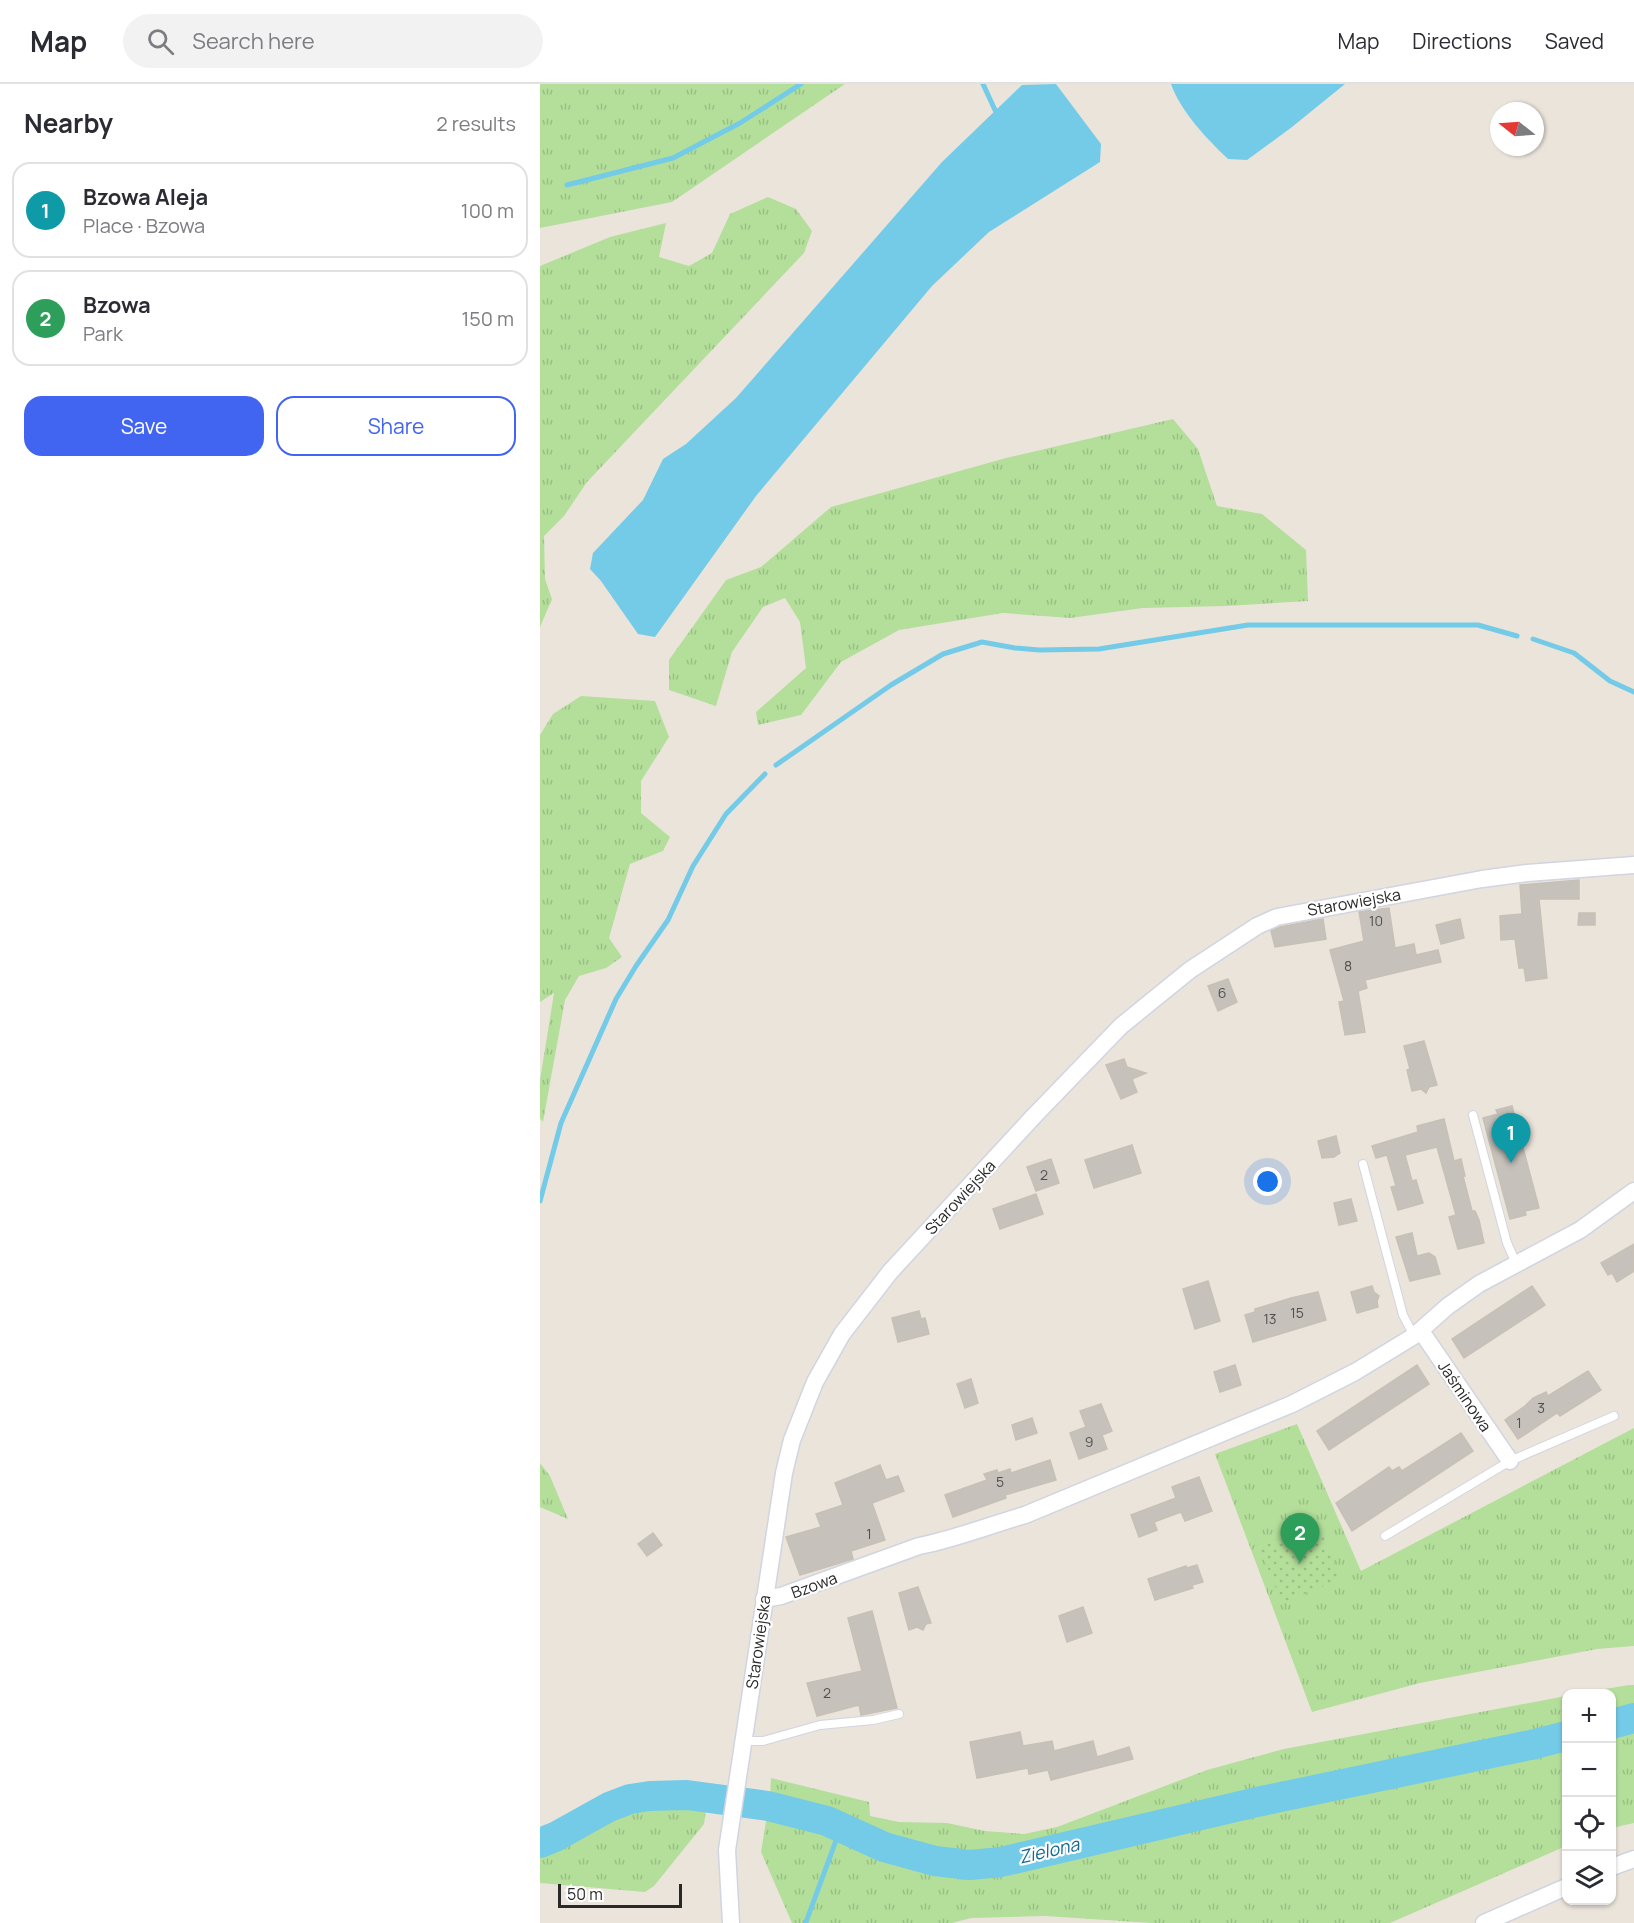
<!DOCTYPE html>
<html lang="en">
<head>
<meta charset="utf-8">
<style>
	body { margin:0; font-family:Manrope,sans-serif; background:#f2f2f3; color:#2b2b33 }
	.controls { position:absolute; right:18px; bottom:18px; display:grid; overflow:hidden; border-radius:12px; box-shadow:0 2px 4px #0004 }
	.controls button { width:54px; height:54px; display:grid; place-items:center; padding:0; border:0; border-bottom:2px solid #e1e1e2; background:#fff; color:#2b2b33; font:30px sans-serif }
	.compass { position:absolute; left:950px; top:18px; width:54px; height:54px; border-radius:50%; background:#fff; box-shadow:0 2px 4px #0004; rotate:287deg }
	.scale { position:absolute; left:18px; bottom:15px; width:124px; box-sizing:border-box; padding-left:6px; border:3px solid #292929; border-top:0; font-size:16px; line-height:21px; white-space:nowrap; color:#292929; -webkit-text-stroke:4px #fff; paint-order:stroke }
	.you { position:absolute; left:728px; top:1098px; width:21px; height:21px; margin:-15px; border:4px solid #fff; border-radius:50%; background:#1a73e8; box-shadow:0 0 0 9px #1a73e833 }
	.badge { display:grid; place-items:center; width:39px; height:39px; border-radius:50%; background:#4265f1; color:#fff; font-size:20px; font-weight:700 }
	.pin { position:absolute; translate:-50% -50px; filter:drop-shadow(0 2px 3px #0008) }
	.pin::after { content:''; position:absolute; top:32px; width:21px; height:18px; background:inherit; clip-path:polygon(0 0,100% 0,50% 100%) }
	.list { margin:0; padding:0; list-style:none }
	h2 { display:flex; justify-content:space-between; align-items:center; height:78px; margin:0; padding:0 24px; font-size:26px }
	h2 small { font-size:20px; font-weight:400; color:#7c7c81 }
	.list li { display:grid; grid-template-columns:39px 1fr auto; gap:18px; align-items:center; box-sizing:border-box; height:96px; margin:0 12px 12px; padding:0 12px; border:2px solid #e1e1e2; border-radius:18px }
	.list b { display:block; font-size:22px; white-space:nowrap }
	.list p { margin:0; font-size:20px; white-space:nowrap; color:#7c7c81 }
	.list em { font-size:20px; font-style:normal; color:#7c7c81 }
	.actions { display:flex; gap:12px; padding:18px 24px }
	.actions a { flex:1; padding:14px 0; border:2px solid #4265f1; border-radius:18px; text-align:center; font-size:21px; color:#4265f1 }
	.actions .main { background:#4265f1; color:#fff }
	.icon { flex:none; width:33px; height:33px; fill:none; stroke:currentColor; stroke-width:2; stroke-linecap:round; stroke-linejoin:round }
	.map { position:relative; flex:none; width:1094px; height:1839px; overflow:hidden }
	header { display:flex; align-items:center; gap:36px; box-sizing:border-box; height:84px; padding:0 30px; background:#fff; border-bottom:2px solid #e1e1e2 }
	header strong { font-size:28px }
	nav { display:flex; gap:33px; margin-inline-start:auto; font-size:21px }
	.search { width:420px; height:54px; background:#f2f2f3; display:flex; align-items:center; gap:15px; box-sizing:border-box; padding:0 21px; border-radius:33px; color:#7c7c81; font-size:22px }
	main { display:flex }
	aside { flex:1; background:#fff }
	.map>svg:first-child { display:block }
</style>
</head>
<body>
<header>
<strong>Map</strong>
<div class="search"><svg class="icon" aria-label="search" viewBox="0 0 24 24"><circle cx="10" cy="10" r="6"/><path d="M15 15l6 6"/></svg>Search here</div>
<nav><a>Map</a><a>Directions</a><a>Saved</a></nav>
</header>
<main>
<aside>
<h2>Nearby<small>2 results</small></h2>
<ul class="list">
<li><span class="badge" style="background:#0f9aa8">1</span><div><b>Bzowa Aleja</b><p>Place · Bzowa</p></div><em>100 m</em></li>
<li><span class="badge" style="background:#2e9e5b">2</span><div><b>Bzowa</b><p>Park</p></div><em>150 m</em></li>
</ul>
<div class="actions"><a class="main">Save</a><a>Share</a></div>
</aside>
<div class="map">
<svg width="1094" height="1839" viewBox="0 0 1094 1839">
	<defs>
		<pattern id="grass-tufts" width="24" height="20" patternUnits="userSpaceOnUse" patternTransform="scale(1.5)"><rect width="24" height="20" fill="#b3df9a"/><path d="M3 7l-1-3M5 7V3M7 7l1-3M15 17l-1-3M17 17v-4M19 17l1-3" fill="none" stroke="#9abf85"/></pattern>
		<pattern id="park-dots" width="8" height="8" patternUnits="userSpaceOnUse" patternTransform="scale(1.5)"><rect width="8" height="8" fill="#b3df9a"/><path d="M2 2h.1M6 6h.1" fill="none" stroke="#9abf85" stroke-width="1.8" stroke-linecap="round"/></pattern>
	</defs>
	<rect width="100%" height="100%" fill="#ebe4db"/>
	<g fill="url(#grass-tufts)">
		<path d="M 0,0 L 305,0 L 132,118 L 0,144 Z"/>
		<path d="M 228,113 L 256,125 L 272,147 L 264,169 L 47,398 L 24,432 L 4,452 L 5,495 L 12,515 L 0,543 L 0,182 L 70,153 L 126,139 L 119,173 L 149,182 L 172,169 L 190,130 Z"/>
		<path d="M 633,335 L 658,365 L 677,422 L 722,430 L 766,466 L 768,517 L 686,522 L 603,524 L 530,534 L 463,529 L 359,546 L 301,578 L 261,631 L 218,641 L 216,628 L 266,584 L 260,538 L 245,514 L 223,523 L 192,568 L 176,622 L 129,606 L 129,576 L 186,496 L 221,483 L 291,423 L 466,374 Z"/>
		<path d="M 41,612 L 115,617 L 129,653 L 101,697 L 101,729 L 130,753 L 123,767 L 90,780 L 69,854 L 82,873 L 66,884 L 39,892 L 25,916 L 3,1038 L 0,1034 L 0,996 L 14,909 L 0,918 L 0,651 L 13,630 Z"/>
		<path d="M 757,1340 L 821,1487 L 1094,1344 L 1094,1562 L 1057,1565 L 880,1599 L 772,1628 L 675,1370 Z"/>
		<path d="M 0,1379 L 10,1392 L 28,1435 L 0,1423 Z"/>
		<path d="M 1089,1601 L 1094,1601 L 1094,1739 L 1072,1744 L 1072,1610 L 1041,1609 Z"/>
		<path d="M 1026,1612 L 1026,1762 L 850,1839 L 612,1839 L 505,1832 L 431,1834 L 412,1839 L 252,1839 L 221,1768 L 230,1713 L 231,1694 L 329,1718 L 330,1732 L 359,1738 L 407,1739 L 445,1747 L 484,1750 L 517,1743 L 667,1686 L 744,1665 Z"/>
		<path d="M 126,1716 L 145,1716 L 166,1726 L 164,1740 L 114,1802 L 105,1808 L 0,1799 L 0,1769 L 73,1732 Z"/>
	</g>
	<path fill="url(#park-dots)" d="M 777,1438 L 801,1495 L 742,1519 L 719,1463 Z"/>
	<g fill="#73cbe8">
		<path d="M 516,0 L 561,60 L 560,78 L 449,148 L 392,202 L 216,412 L 115,553 L 98,550 L 61,497 L 50,485 L 53,469 L 103,416 L 123,375 L 146,360 L 196,314 L 402,78 L 482,1 Z"/>
		<path d="M 631,0 L 805,0 L 752,43 L 707,76 L 688,75 C 666,54 641,28 631,0 Z"/>
	</g>
	<g fill="none" stroke-linecap="round" stroke-linejoin="round">
		<g stroke="#73cbe8" stroke-width="5">
			<path d="M 443,0 L 455,26"/>
			<path d="M 27,101 L 133,74 L 200,39 L 261,0"/>
			<path d="M 993,555 L 1034,569 L 1070,597 L 1094,608"/>
			<path d="M 236,681 L 351,601 L 403,570 L 442,558 L 475,564 L 499,566 L 559,565 L 708,541 L 938,541 L 977,552"/>
			<path d="M 0,1117 L 21,1039 L 76,915 L 96,882 L 128,836 L 153,782 L 186,730 L 225,690"/>
			<path d="M 266,1838 L 301,1743"/>
		</g>
		<g stroke="#73cbe8" stroke-width="30">
			<path d="M 1072,1640 L 1094,1634"/>
			<path d="M 0,1759 L 15,1753 L 69,1723 L 90,1715 L 110,1712 L 147,1711 L 228,1722 L 287,1737 L 344,1763 L 395,1777 L 430,1781 L 461,1778 L 717,1718 L 995,1660 L 1026,1652"/>
		</g>
	</g>
	<g fill="#c6c1bb" stroke="#c6c0b5" stroke-width="1.5">
		<path d="M 1039,796 L 1039,815 L 999,815 L 1007,894 L 986,897 L 984,884 L 979,884 L 975,855 L 961,856 L 960,832 L 982,830 L 980,801 Z"/>
		<path d="M 849,824 L 855,864 L 874,860 L 876,871 L 898,866 L 901,878 L 825,896 L 827,904 L 818,907 L 825,948 L 805,951 L 799,918 L 804,917 L 790,866 L 824,857 L 819,828 Z"/>
		<path d="M 1039,829 L 1055,829 L 1055,841 L 1038,841 Z"/>
		<path d="M 783,835 L 786,855 L 735,863 L 731,847 L 740,843 Z"/>
		<path d="M 920,835 L 924,854 L 901,860 L 896,841 Z"/>
		<path d="M 688,895 L 697,918 L 678,927 L 668,902 Z"/>
		<path d="M 884,957 L 897,1001 L 889,1003 L 886,1009 L 881,1005 L 872,1007 L 867,986 L 870,985 L 864,962 Z"/>
		<path d="M 584,975 L 587,983 L 606,989 L 592,995 L 597,1008 L 581,1015 L 566,981 Z"/>
		<path d="M 972,1022 L 999,1124 L 985,1127 L 986,1131 L 970,1135 L 943,1034 L 958,1030 L 956,1026 Z"/>
		<path d="M 904,1035 L 914,1077 L 921,1075 L 925,1092 L 923,1092 L 932,1127 L 935,1127 L 939,1136 L 944,1159 L 918,1165 L 909,1133 L 916,1131 L 897,1063 L 865,1071 L 872,1097 L 876,1096 L 883,1119 L 858,1126 L 851,1103 L 856,1102 L 847,1071 L 836,1074 L 832,1062 L 878,1048 L 877,1042 Z"/>
		<path d="M 796,1052 L 800,1069 L 794,1073 L 782,1074 L 778,1057 Z"/>
		<path d="M 592,1061 L 601,1089 L 554,1104 L 545,1076 Z"/>
		<path d="M 511,1075 L 519,1099 L 496,1107 L 487,1083 Z"/>
		<path d="M 496,1110 L 503,1130 L 460,1145 L 453,1125 Z"/>
		<path d="M 811,1115 L 817,1137 L 799,1141 L 794,1119 Z"/>
		<path d="M 872,1149 L 877,1172 L 889,1169 L 895,1173 L 900,1190 L 870,1197 L 856,1153 Z"/>
		<path d="M 1094,1160 L 1094,1187 L 1077,1198 L 1072,1189 L 1068,1191 L 1061,1179 Z"/>
		<path d="M 668,1197 L 680,1237 L 655,1245 L 643,1205 Z"/>
		<path d="M 832,1202 L 834,1208 L 839,1212 L 837,1217 L 838,1223 L 817,1229 L 811,1208 Z"/>
		<path d="M 992,1202 L 1005,1221 L 924,1274 L 912,1255 Z"/>
		<path d="M 778,1208 L 786,1236 L 713,1258 L 705,1231 L 715,1228 L 715,1225 L 751,1214 Z"/>
		<path d="M 379,1227 L 381,1235 L 385,1234 L 389,1250 L 358,1258 L 352,1234 Z"/>
		<path d="M 695,1281 L 701,1301 L 680,1308 L 674,1288 Z"/>
		<path d="M 877,1281 L 889,1300 L 789,1366 L 777,1347 Z"/>
		<path d="M 1048,1287 L 1061,1306 L 1020,1332 L 1017,1329 L 978,1355 L 965,1336 L 985,1322 L 993,1314 L 1006,1308 L 1008,1312 Z"/>
		<path d="M 431,1295 L 438,1319 L 425,1324 L 417,1300 Z"/>
		<path d="M 561,1320 L 572,1347 L 562,1351 L 567,1365 L 539,1375 L 530,1349 L 546,1343 L 540,1327 Z"/>
		<path d="M 492,1334 L 497,1349 L 476,1356 L 472,1341 Z"/>
		<path d="M 921,1349 L 933,1367 L 812,1447 L 796,1419 L 849,1383 L 852,1387 L 859,1383 L 862,1387 Z"/>
		<path d="M 510,1376 L 516,1396 L 465,1411 L 466,1414 L 413,1433 L 405,1411 L 447,1396 L 444,1390 L 457,1386 L 458,1389 L 470,1385 L 471,1389 Z"/>
		<path d="M 340,1381 L 346,1396 L 358,1392 L 364,1407 L 332,1419 L 345,1456 L 311,1467 L 313,1475 L 260,1491 L 246,1453 L 281,1443 L 276,1430 L 303,1421 L 295,1399 Z"/>
		<path d="M 659,1393 L 672,1427 L 645,1437 L 641,1428 L 614,1438 L 617,1446 L 599,1453 L 591,1431 L 636,1414 L 632,1403 Z"/>
		<path d="M 113,1449 L 122,1461 L 107,1472 L 98,1460 Z"/>
		<path d="M 657,1481 L 663,1498 L 652,1501 L 653,1504 L 615,1516 L 608,1495 L 646,1482 L 647,1484 Z"/>
		<path d="M 378,1503 L 391,1539 L 386,1540 L 383,1546 L 377,1543 L 369,1546 L 359,1509 Z"/>
		<path d="M 543,1523 L 552,1549 L 527,1558 L 519,1532 Z"/>
		<path d="M 332,1527 L 357,1624 L 321,1631 L 319,1621 L 277,1632 L 267,1599 L 322,1587 L 308,1534 Z"/>
		<path d="M 480,1648 L 483,1662 L 512,1657 L 514,1667 L 553,1657 L 557,1673 L 589,1663 L 593,1675 L 511,1696 L 508,1686 L 489,1690 L 488,1684 L 437,1694 L 430,1658 Z"/>
	</g>
	<g fill="none" stroke-linecap="round" stroke-linejoin="round">
		<g stroke="#d1d4e1" stroke-width="10">
			<g id="service">
				<path d="M 933,1031 L 967,1159 L 976,1179"/>
				<path d="M 823,1080 L 863,1231 L 874,1252"/>
				<path d="M 845,1452 L 970,1377 L 1074,1332"/>
				<path d="M 204,1657 L 223,1657 L 280,1641 L 333,1636 L 359,1630"/>
			</g>
		</g>
		<g stroke="#d1d4e1" stroke-width="19">
			<g id="minor">
				<path d="M 881,1247 L 970,1377"/>
				<path d="M 224,1515 L 241,1512 L 379,1462 C 415,1455 450,1441 485,1431 L 752,1320 L 815,1288 L 874,1252 L 908,1222 L 939,1200 L 1040,1146 L 1094,1107"/>
				<path d="M 1072,1783 L 1094,1775"/>
				<path d="M 191,1839 L 187,1766 L 244,1389 L 252,1356 L 275,1298 L 302,1250 L 350,1188 L 494,1032 L 581,942 L 650,886 L 717,842 L 737,833 L 942,795 L 987,789 L 1094,781"/>
				<path d="M 944,1839 L 1026,1803"/>
			</g>
		</g>
		<use href="#service" stroke="#fff" stroke-width="8"/>
		<use href="#minor" stroke="#fff" stroke-width="16"/>
	</g>
	<g text-anchor="middle" stroke-width="4.5" stroke-linejoin="round" paint-order="stroke">
		<g font-size="14" fill="#504f4e">
			<text x="836" y="842">10</text>
			<text x="808" y="887">8</text>
			<text x="682" y="914">6</text>
			<text x="504" y="1096">2</text>
			<text x="757" y="1234">15</text>
			<text x="730" y="1240">13</text>
			<text x="1001" y="1329">3</text>
			<text x="979" y="1344">1</text>
			<text x="549" y="1363">9</text>
			<text x="460" y="1403">5</text>
			<text x="329" y="1455">1</text>
			<text x="287" y="1614">2</text>
		</g>
		<g font-size="16" fill="#292929" stroke="#fff">
			<text transform="translate(814 818) rotate(-10)" y="6">Starowiejska</text>
			<text transform="translate(420 1113) rotate(-47)" y="6">Starowiejska</text>
			<text transform="translate(925 1312) rotate(56)" y="6">Jaśminowa</text>
			<text transform="translate(274 1501) rotate(-20)" y="6">Bzowa</text>
			<text transform="translate(218 1558) rotate(-82)" y="6">Starowiejska</text>
		</g>
		<g font-size="18" font-style="italic" fill="#146993" stroke="#fff">
			<text transform="translate(509 1767) rotate(-13)" y="6">Zielona</text>
		</g>
	</g>
</svg>
<div class="controls">
<button>+</button>
<button>−</button>
<button><svg class="icon" aria-label="locate" viewBox="0 0 24 24"><circle cx="12" cy="12" r="6"/><path d="M12 2v4M12 18v4M2 12h4M18 12h4"/></svg></button>
<button><svg class="icon" aria-label="layers" viewBox="0 0 24 24"><path d="M12 4l9 5-9 5-9-5zM3 14l9 5 9-5"/></svg></button>
</div>
<svg class="compass" viewBox="-18 -18 36 36"><path d="M0-13l5 13h-10z" fill="#e53935"/><path d="M0 13l5-13h-10z" fill="#7c7c81"/></svg>
<div class="scale">50 m</div>
<div class="you"></div>
<div class="pin badge" style="left:971px;top:1079px;background:#0f9aa8">1</div>
<div class="pin badge" style="left:760px;top:1479px;background:#2e9e5b">2</div>
</div>
</main>
</body>
</html>
